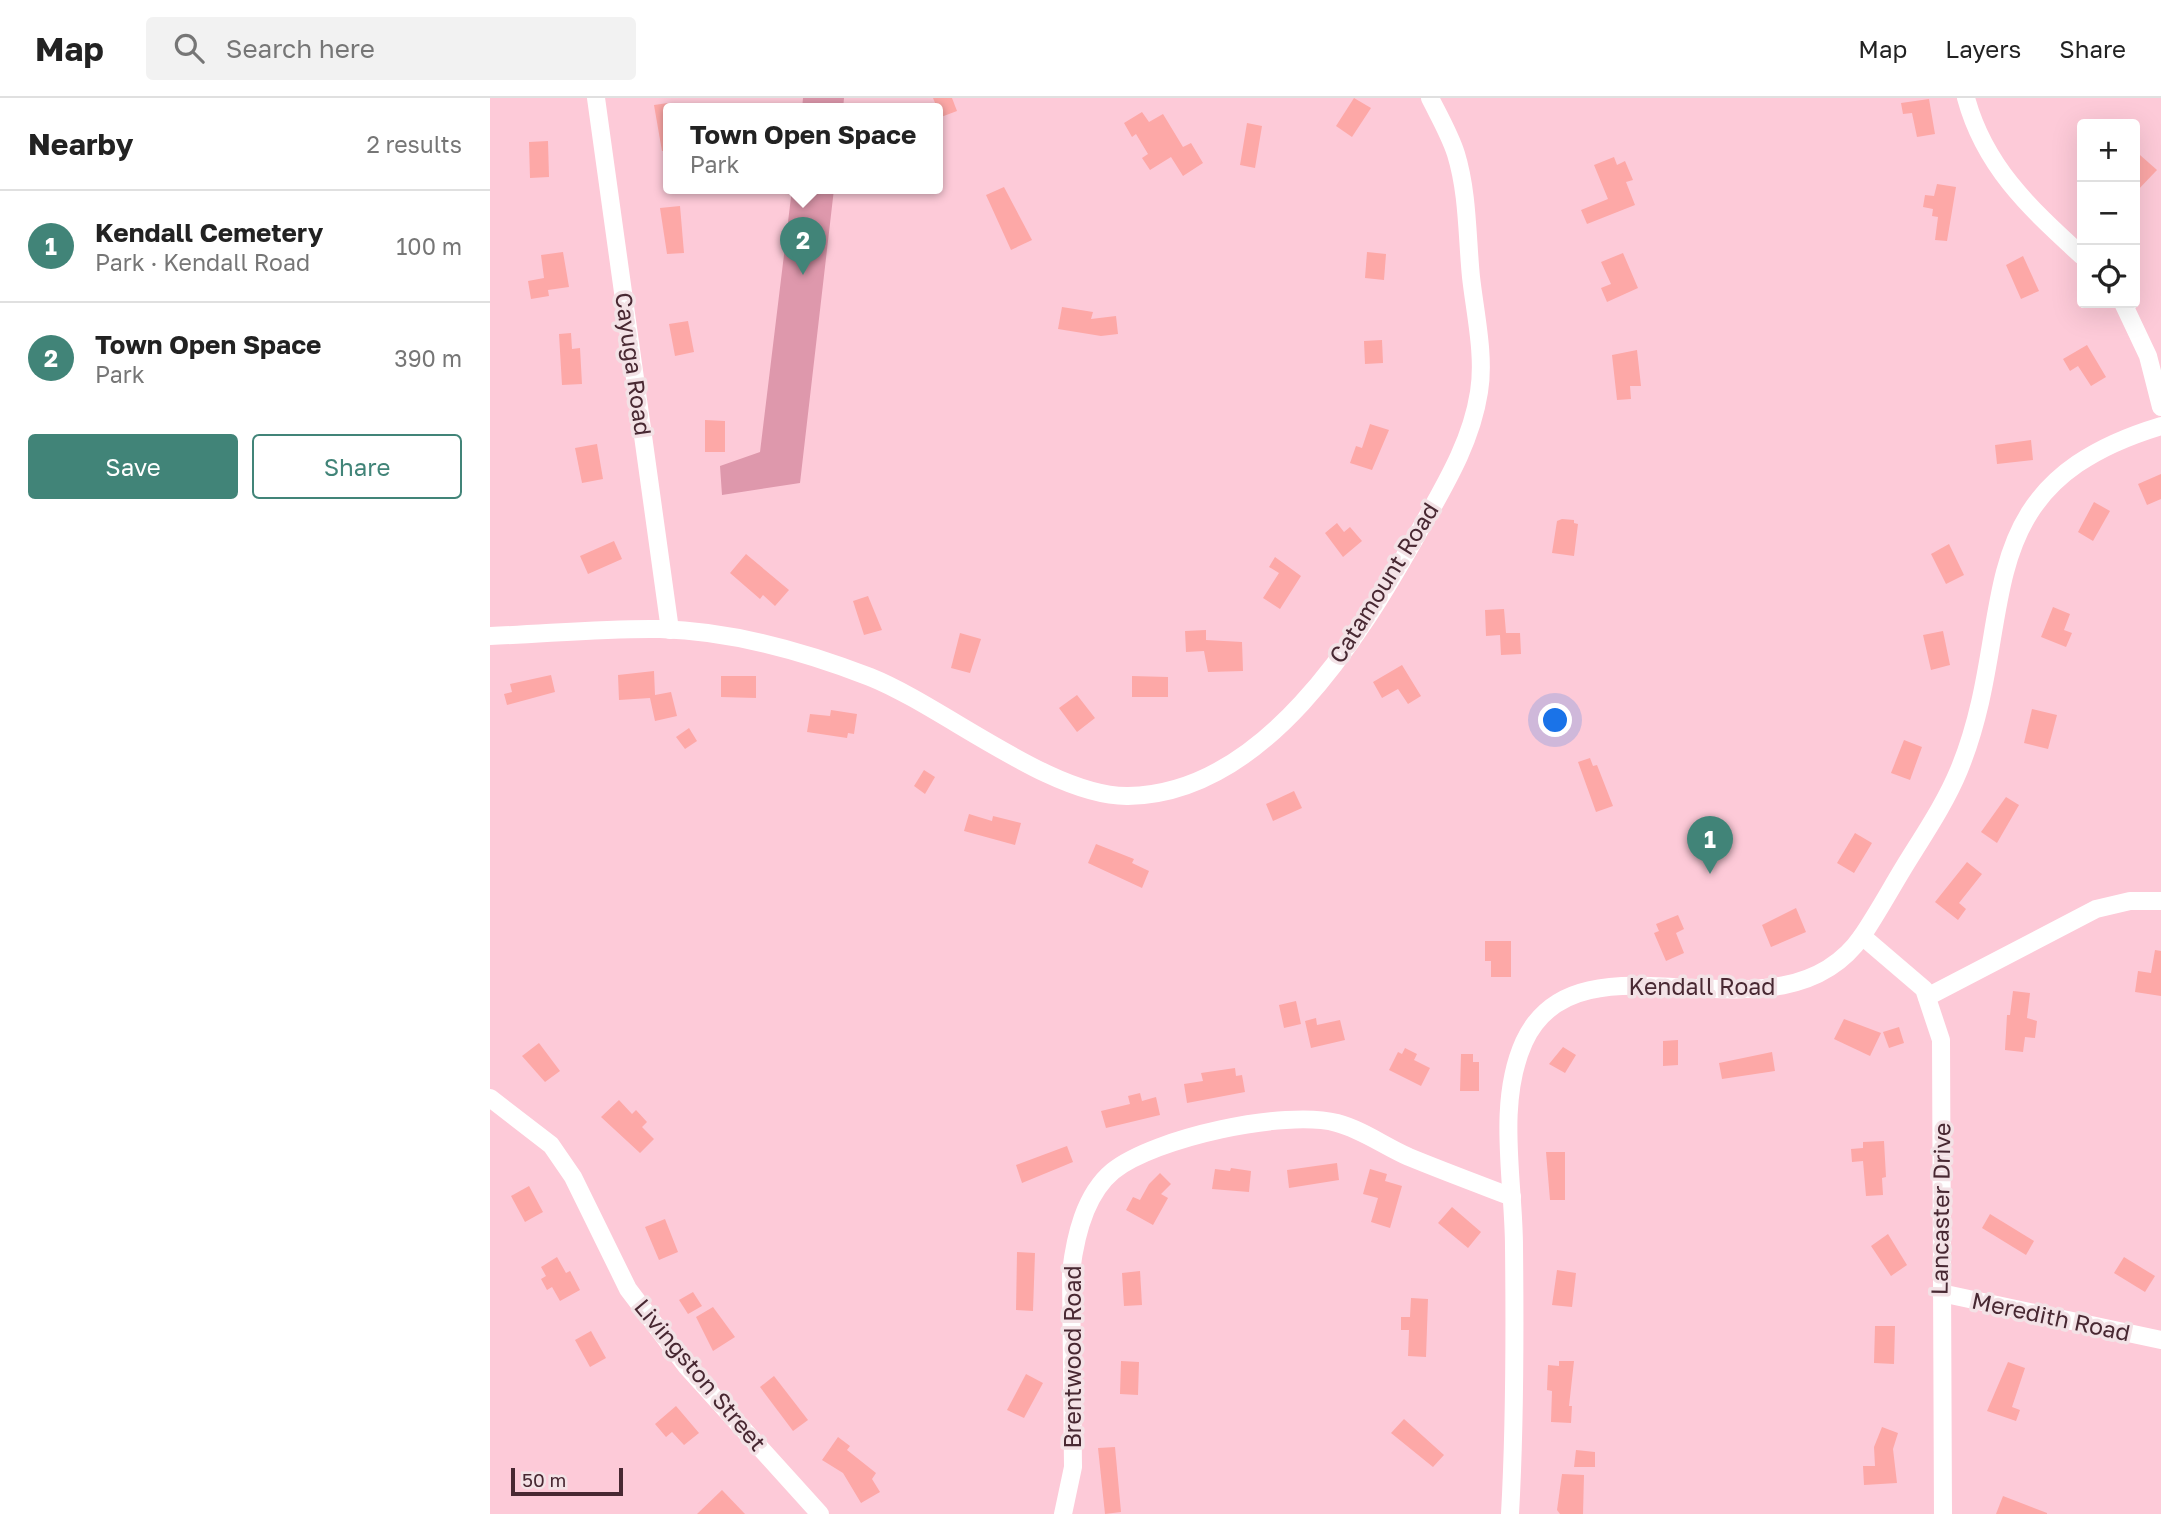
<!DOCTYPE html>
<html lang="en">
<head>
<meta charset="utf-8">
<style>
	body { margin:0; font-family:"Golos Text",sans-serif; background:#f2f2f2; color:#222 }
	.controls { position:absolute; right:21px; top:21px; display:grid; overflow:hidden; border-radius:7px; box-shadow:0 7px 28px #0002 }
	.controls button { width:63px; height:63px; display:grid; place-items:center; padding:0; border:0; border-bottom:2px solid #e0e0e0; background:#fff; color:#222; font:35px sans-serif }
	.scale { position:absolute; left:21px; bottom:18px; width:112px; box-sizing:border-box; padding-left:7px; border:4px solid #482832; border-top:0; font-size:19px; line-height:24px; white-space:nowrap; color:#482832; -webkit-text-stroke:5px #f3e2e6; paint-order:stroke }
	.you { position:absolute; left:1066px; top:623px; width:24px; height:24px; margin:-18px; border:5px solid #fff; border-radius:50%; background:#1a73e8; box-shadow:0 0 0 10px #1a73e833 }
	.badge { display:grid; place-items:center; width:46px; height:46px; border-radius:50%; background:#418478; color:#fff; font-size:23px; font-weight:700 }
	.pin { position:absolute; translate:-50% -58px; filter:drop-shadow(0 2px 4px #0008) }
	.pin::after { content:''; position:absolute; top:37px; width:24px; height:21px; background:inherit; clip-path:polygon(0 0,100% 0,50% 100%) }
	.popup { position:absolute; left:173px; top:5px; width:280px; height:91px; box-sizing:border-box; display:grid; place-content:center; border-radius:7px; background:#fff; filter:drop-shadow(0 2px 5px #0005); font-size:23px; white-space:nowrap; color:#767676 }
	.popup b { font-size:26px; color:#222 }
	.popup::after { content:''; position:absolute; left:50%; top:100%; margin-left:-14px; border:14px solid transparent; border-top-color:#fff }
	.list { margin:0; padding:0; list-style:none }
	h2 { display:flex; justify-content:space-between; align-items:center; height:91px; margin:0; padding:0 28px; font-size:30px }
	h2 small { font-size:23px; font-weight:400; color:#767676 }
	.list li { display:grid; grid-template-columns:46px 1fr auto; gap:21px; align-items:center; box-sizing:border-box; height:112px; padding:0 28px; border-top:2px solid #e0e0e0 }
	.list b { display:block; font-size:26px; white-space:nowrap }
	.list p { margin:0; font-size:23px; white-space:nowrap; color:#767676 }
	.list em { font-size:23px; font-style:normal; color:#767676 }
	.actions { display:flex; gap:14px; padding:21px 28px }
	.actions a { flex:1; padding:16px 0; border:2px solid #418478; border-radius:7px; text-align:center; font-size:24px; color:#418478 }
	.actions .main { background:#418478; color:#fff }
	.icon { flex:none; width:38px; height:38px; fill:none; stroke:currentColor; stroke-width:2; stroke-linecap:round; stroke-linejoin:round }
	.map { position:relative; flex:none; width:1671px; height:1416px; overflow:hidden }
	header { display:flex; align-items:center; gap:42px; box-sizing:border-box; height:98px; padding:0 35px; background:#fff; border-bottom:2px solid #e0e0e0 }
	header strong { font-size:33px }
	nav { display:flex; gap:38px; margin-inline-start:auto; font-size:24px }
	.search { width:490px; height:63px; background:#f2f2f2; display:flex; align-items:center; gap:18px; box-sizing:border-box; padding:0 24px; border-radius:7px; color:#767676; font-size:26px }
	main { display:flex }
	aside { flex:1; background:#fff }
	.map>svg:first-child { display:block }
</style>
</head>
<body>
<header>
<strong>Map</strong>
<div class="search"><svg class="icon" aria-label="search" viewBox="0 0 24 24"><circle cx="10" cy="10" r="6"/><path d="M15 15l6 6"/></svg>Search here</div>
<nav><a>Map</a><a>Layers</a><a>Share</a></nav>
</header>
<main>
<aside>
<h2>Nearby<small>2 results</small></h2>
<ul class="list">
<li><span class="badge">1</span><div><b>Kendall Cemetery</b><p>Park · Kendall Road</p></div><em>100 m</em></li>
<li><span class="badge">2</span><div><b>Town Open Space</b><p>Park</p></div><em>390 m</em></li>
</ul>
<div class="actions"><a class="main">Save</a><a>Share</a></div>
</aside>
<div class="map">
<svg width="1671" height="1416" viewBox="0 0 1671 1416">
	<rect width="100%" height="100%" fill="#fdcad8"/>
	<g fill="#de98ac">
		<path d="M 313,0 L 354,0 L 353,11 L 312,11 Z"/>
		<path d="M 302,91 L 344,91 L 310,385 L 232,397 L 230,368 L 270,354 Z"/>
	</g>
	<g fill="#fda8a7">
		<path d="M 443,0 L 462,0 L 467,13 L 451,19 Z"/>
		<path d="M 864,0 L 881,10 L 862,39 L 846,28 Z"/>
		<path d="M 1439,1 L 1445,36 L 1427,39 L 1422,15 L 1413,16 L 1411,5 Z"/>
		<path d="M 178,5 L 178,52 L 172,53 L 164,7 Z"/>
		<path d="M 652,14 L 659,24 L 673,16 L 693,49 L 701,45 L 713,65 L 693,78 L 681,59 L 660,72 L 652,60 L 658,56 L 646,36 L 642,39 L 634,25 Z"/>
		<path d="M 757,25 L 772,28 L 765,70 L 750,67 Z"/>
		<path d="M 58,43 L 59,79 L 40,80 L 39,44 Z"/>
		<path d="M 1650,57 L 1667,72 L 1645,95 L 1645,63 Z"/>
		<path d="M 1124,59 L 1127,67 L 1135,63 L 1143,82 L 1136,84 L 1145,107 L 1097,126 L 1091,112 L 1118,101 L 1104,67 Z"/>
		<path d="M 1447,86 L 1466,89 L 1457,143 L 1445,142 L 1448,119 L 1442,118 L 1443,111 L 1433,109 L 1435,97 L 1444,98 Z"/>
		<path d="M 514,89 L 542,142 L 521,152 L 496,97 Z"/>
		<path d="M 190,108 L 194,155 L 177,156 L 170,110 Z"/>
		<path d="M 73,154 L 79,189 L 58,192 L 59,198 L 41,201 L 38,183 L 54,180 L 51,157 Z"/>
		<path d="M 877,154 L 896,156 L 894,182 L 875,180 Z"/>
		<path d="M 1133,155 L 1148,190 L 1117,204 L 1111,190 L 1121,186 L 1111,164 Z"/>
		<path d="M 1533,158 L 1549,193 L 1531,201 L 1516,167 Z"/>
		<path d="M 572,209 L 603,214 L 601,221 L 626,218 L 628,236 L 611,238 L 568,231 Z"/>
		<path d="M 198,223 L 204,254 L 185,258 L 179,226 Z"/>
		<path d="M 81,235 L 82,251 L 90,250 L 92,286 L 72,287 L 69,236 Z"/>
		<path d="M 892,242 L 893,265 L 875,266 L 874,243 Z"/>
		<path d="M 1597,247 L 1616,279 L 1601,288 L 1588,268 L 1580,273 L 1573,261 Z"/>
		<path d="M 1147,252 L 1151,288 L 1140,288 L 1141,301 L 1127,302 L 1122,257 Z"/>
		<path d="M 215,322 L 235,323 L 235,354 L 215,354 Z"/>
		<path d="M 880,326 L 899,332 L 882,372 L 860,365 L 866,348 L 872,350 Z"/>
		<path d="M 1541,342 L 1543,362 L 1507,366 L 1505,347 Z"/>
		<path d="M 107,346 L 113,381 L 92,385 L 85,350 Z"/>
		<path d="M 1671,376 L 1671,401 L 1657,407 L 1648,386 Z"/>
		<path d="M 1604,404 L 1620,413 L 1603,443 L 1588,434 Z"/>
		<path d="M 1072,421 L 1084,422 L 1084,425 L 1088,426 L 1084,458 L 1062,455 L 1067,423 Z"/>
		<path d="M 847,425 L 854,434 L 860,429 L 872,443 L 853,459 L 835,435 Z"/>
		<path d="M 124,443 L 132,461 L 98,476 L 90,458 Z"/>
		<path d="M 1459,446 L 1474,477 L 1456,486 L 1441,456 Z"/>
		<path d="M 256,456 L 299,492 L 285,508 L 273,497 L 270,501 L 240,475 Z"/>
		<path d="M 785,459 L 811,478 L 790,511 L 773,500 L 789,475 L 779,469 Z"/>
		<path d="M 378,498 L 392,532 L 374,537 L 363,503 Z"/>
		<path d="M 1563,509 L 1580,516 L 1574,532 L 1582,535 L 1576,549 L 1551,539 Z"/>
		<path d="M 1014,511 L 1016,535 L 1030,535 L 1031,556 L 1011,557 L 1010,537 L 996,538 L 995,512 Z"/>
		<path d="M 716,532 L 716,542 L 752,544 L 753,573 L 718,574 L 714,553 L 696,554 L 695,533 Z"/>
		<path d="M 1453,533 L 1460,567 L 1441,572 L 1433,537 Z"/>
		<path d="M 470,535 L 491,541 L 480,575 L 461,570 Z"/>
		<path d="M 912,567 L 931,598 L 918,606 L 908,591 L 892,600 L 883,584 Z"/>
		<path d="M 164,573 L 165,597 L 181,594 L 187,618 L 165,623 L 160,600 L 129,602 L 128,577 Z"/>
		<path d="M 61,577 L 65,594 L 17,607 L 14,596 L 22,594 L 20,586 Z"/>
		<path d="M 231,578 L 266,578 L 266,600 L 231,599 Z"/>
		<path d="M 642,578 L 678,579 L 678,599 L 642,599 Z"/>
		<path d="M 587,597 L 605,620 L 587,634 L 569,610 Z"/>
		<path d="M 1542,611 L 1567,617 L 1558,651 L 1534,645 Z"/>
		<path d="M 341,612 L 367,616 L 364,636 L 358,635 L 357,640 L 317,634 L 320,616 L 340,618 Z"/>
		<path d="M 199,630 L 207,643 L 195,651 L 186,639 Z"/>
		<path d="M 1414,642 L 1432,649 L 1420,682 L 1401,675 Z"/>
		<path d="M 1100,660 L 1103,668 L 1107,667 L 1123,708 L 1106,714 L 1088,664 Z"/>
		<path d="M 434,672 L 445,679 L 435,696 L 424,688 Z"/>
		<path d="M 804,693 L 812,710 L 783,723 L 776,706 Z"/>
		<path d="M 1516,699 L 1529,707 L 1507,745 L 1491,734 Z"/>
		<path d="M 479,716 L 502,723 L 503,718 L 531,725 L 525,747 L 474,733 Z"/>
		<path d="M 1365,735 L 1382,745 L 1364,775 L 1347,765 Z"/>
		<path d="M 606,746 L 644,761 L 642,765 L 659,773 L 652,790 L 598,765 Z"/>
		<path d="M 1477,764 L 1492,776 L 1469,805 L 1476,811 L 1468,822 L 1445,804 Z"/>
		<path d="M 1306,810 L 1316,834 L 1281,849 L 1272,827 Z"/>
		<path d="M 1188,817 L 1194,831 L 1186,835 L 1194,855 L 1176,863 L 1164,835 L 1169,833 L 1166,826 Z"/>
		<path d="M 995,843 L 1021,843 L 1021,879 L 1001,879 L 1001,863 L 995,863 Z"/>
		<path d="M 1665,852 L 1671,853 L 1671,898 L 1645,894 L 1648,873 L 1661,875 Z"/>
		<path d="M 1523,893 L 1540,895 L 1537,920 L 1547,923 L 1545,940 L 1535,939 L 1533,954 L 1515,952 L 1517,917 L 1520,917 Z"/>
		<path d="M 806,903 L 811,926 L 794,930 L 789,907 Z"/>
		<path d="M 826,920 L 827,927 L 850,922 L 855,942 L 821,950 L 815,923 Z"/>
		<path d="M 1354,921 L 1391,935 L 1380,958 L 1344,941 Z"/>
		<path d="M 1409,929 L 1414,945 L 1399,950 L 1393,934 Z"/>
		<path d="M 1188,942 L 1188,967 L 1173,968 L 1173,943 Z"/>
		<path d="M 49,945 L 70,973 L 55,984 L 32,958 Z"/>
		<path d="M 1073,949 L 1086,957 L 1075,975 L 1059,966 Z"/>
		<path d="M 915,950 L 927,956 L 924,962 L 940,970 L 931,988 L 899,972 L 908,954 L 912,956 Z"/>
		<path d="M 1282,954 L 1285,973 L 1232,981 L 1229,965 Z"/>
		<path d="M 971,956 L 983,956 L 983,964 L 989,964 L 989,993 L 970,993 Z"/>
		<path d="M 745,970 L 746,978 L 752,977 L 755,994 L 697,1005 L 694,986 L 713,983 L 711,975 Z"/>
		<path d="M 650,995 L 652,1003 L 666,999 L 670,1017 L 616,1030 L 611,1013 L 640,1006 L 638,998 Z"/>
		<path d="M 129,1002 L 142,1016 L 146,1012 L 157,1024 L 152,1029 L 164,1041 L 150,1055 L 111,1019 Z"/>
		<path d="M 1394,1043 L 1396,1079 L 1392,1080 L 1393,1097 L 1376,1098 L 1373,1063 L 1362,1064 L 1361,1051 L 1373,1050 L 1373,1044 Z"/>
		<path d="M 577,1048 L 583,1064 L 532,1085 L 526,1067 Z"/>
		<path d="M 1056,1054 L 1075,1054 L 1075,1102 L 1060,1102 Z"/>
		<path d="M 847,1065 L 849,1082 L 799,1090 L 797,1072 Z"/>
		<path d="M 741,1070 L 761,1073 L 759,1094 L 722,1091 L 725,1071 L 740,1073 Z"/>
		<path d="M 880,1071 L 897,1076 L 895,1083 L 912,1088 L 900,1130 L 881,1124 L 888,1100 L 873,1096 Z"/>
		<path d="M 670,1075 L 681,1086 L 671,1096 L 678,1100 L 663,1127 L 636,1112 L 643,1099 L 650,1102 L 659,1086 Z"/>
		<path d="M 39,1088 L 53,1114 L 35,1124 L 21,1098 Z"/>
		<path d="M 962,1109 L 991,1134 L 978,1150 L 948,1125 Z"/>
		<path d="M 1500,1116 L 1544,1143 L 1536,1157 L 1492,1130 Z"/>
		<path d="M 175,1121 L 188,1154 L 169,1162 L 155,1129 Z"/>
		<path d="M 1398,1136 L 1417,1167 L 1401,1178 L 1381,1148 Z"/>
		<path d="M 527,1154 L 545,1155 L 543,1213 L 526,1212 Z"/>
		<path d="M 67,1159 L 76,1175 L 80,1173 L 90,1192 L 70,1203 L 62,1189 L 57,1192 L 51,1181 L 56,1178 L 51,1169 Z"/>
		<path d="M 1634,1159 L 1665,1178 L 1655,1194 L 1624,1175 Z"/>
		<path d="M 1067,1172 L 1086,1175 L 1082,1209 L 1062,1207 Z"/>
		<path d="M 650,1173 L 652,1207 L 634,1208 L 632,1175 Z"/>
		<path d="M 203,1194 L 212,1208 L 198,1216 L 189,1202 Z"/>
		<path d="M 921,1200 L 938,1201 L 936,1259 L 918,1258 L 919,1232 L 911,1232 L 911,1219 L 920,1219 Z"/>
		<path d="M 223,1209 L 245,1239 L 223,1253 L 206,1219 Z"/>
		<path d="M 1385,1228 L 1405,1228 L 1404,1266 L 1384,1265 Z"/>
		<path d="M 101,1233 L 116,1260 L 100,1269 L 85,1242 Z"/>
		<path d="M 631,1263 L 649,1264 L 648,1297 L 630,1296 Z"/>
		<path d="M 1069,1263 L 1084,1263 L 1079,1308 L 1082,1308 L 1081,1325 L 1061,1324 L 1062,1293 L 1057,1292 L 1058,1267 L 1069,1268 Z"/>
		<path d="M 1518,1264 L 1535,1270 L 1522,1309 L 1530,1312 L 1526,1323 L 1497,1313 Z"/>
		<path d="M 536,1276 L 553,1285 L 534,1320 L 517,1312 Z"/>
		<path d="M 284,1278 L 318,1322 L 303,1333 L 270,1289 Z"/>
		<path d="M 186,1308 L 209,1335 L 194,1347 L 182,1334 L 176,1339 L 165,1326 Z"/>
		<path d="M 914,1321 L 954,1357 L 943,1369 L 901,1335 Z"/>
		<path d="M 1392,1329 L 1408,1335 L 1403,1351 L 1407,1385 L 1374,1387 L 1373,1368 L 1385,1368 L 1384,1349 Z"/>
		<path d="M 348,1339 L 360,1348 L 357,1352 L 386,1375 L 382,1381 L 390,1394 L 371,1405 L 353,1375 L 332,1362 Z"/>
		<path d="M 625,1349 L 631,1414 L 615,1416 L 608,1350 Z"/>
		<path d="M 1086,1352 L 1105,1354 L 1105,1369 L 1084,1369 Z"/>
		<path d="M 1072,1376 L 1094,1377 L 1093,1416 L 1070,1416 L 1067,1412 Z"/>
		<path d="M 232,1392 L 255,1416 L 207,1416 Z"/>
		<path d="M 1513,1398 L 1557,1415 L 1557,1416 L 1506,1416 Z"/>
	</g>
	<g fill="none" stroke-linecap="round" stroke-linejoin="round">
		<g stroke="#fff" stroke-width="18">
			<path d="M 106,0 L 180,532"/>
			<path d="M 1476,0 C 1495,70 1541,111 1592,158"/>
			<path d="M 1633,205 L 1658,258 L 1671,309"/>
			<path d="M 0,538 C 56,536 113,530 170,531 C 242,533 313,553 380,579 C 453,608 561,699 638,698 C 774,696 869,540 928,435 C 953,390 981,346 989,294 C 995,258 985,215 981,179 C 977,139 978,95 966,56 C 960,37 949,18 940,0"/>
			<path d="M 1372,838 L 1434,891 L 1451,942 L 1453,1416"/>
			<path d="M 1437,899 L 1606,811 L 1640,803 L 1671,803"/>
			<path d="M 0,1000 L 61,1047 L 83,1079 L 138,1191 L 197,1269 L 330,1416"/>
			<path d="M 1451,1195 L 1671,1242"/>
			<path d="M 573,1416 L 583,1369 L 581,1174 C 585,1140 594,1097 623,1073 C 664,1040 795,1011 847,1025 C 873,1032 894,1048 919,1059 C 953,1073 988,1086 1022,1099"/>
			<path d="M 1020,1416 C 1025,1327 1025,1238 1024,1149 C 1024,1084 1006,1006 1034,944 C 1090,821 1290,957 1372,838 C 1387,816 1400,792 1414,769 C 1433,738 1455,706 1469,672 C 1531,521 1468,389 1671,328"/>
		</g>
	</g>
	<g text-anchor="middle" stroke-width="7" stroke-linejoin="round" paint-order="stroke">
		<g font-size="23" fill="#482832" stroke="#f3e2e6">
			<text transform="translate(143 266) rotate(82)" y="8">Cayuga Road</text>
			<text transform="translate(894 485) rotate(-58)" y="8">Catamount Road</text>
			<text x="1212" y="897">Kendall Road</text>
			<text transform="translate(1451 1111) rotate(-89)" y="8">Lancaster Drive</text>
			<text transform="translate(1561 1219) rotate(12)" y="8">Meredith Road</text>
			<text transform="translate(583 1259) rotate(-90)" y="8">Brentwood Road</text>
			<text transform="translate(210 1277) rotate(50)" y="8">Livingston Street</text>
		</g>
	</g>
</svg>
<div class="controls">
<button>+</button>
<button>−</button>
<button><svg class="icon" aria-label="locate" viewBox="0 0 24 24"><circle cx="12" cy="12" r="6"/><path d="M12 2v4M12 18v4M2 12h4M18 12h4"/></svg></button>
</div>
<div class="scale">50 m</div>
<div class="you"></div>
<div class="pin badge" style="left:1220px;top:776px">1</div>
<div class="pin badge" style="left:313px;top:177px">2</div>
<div class="popup"><b>Town Open Space</b>Park</div>
</div>
</main>
</body>
</html>
